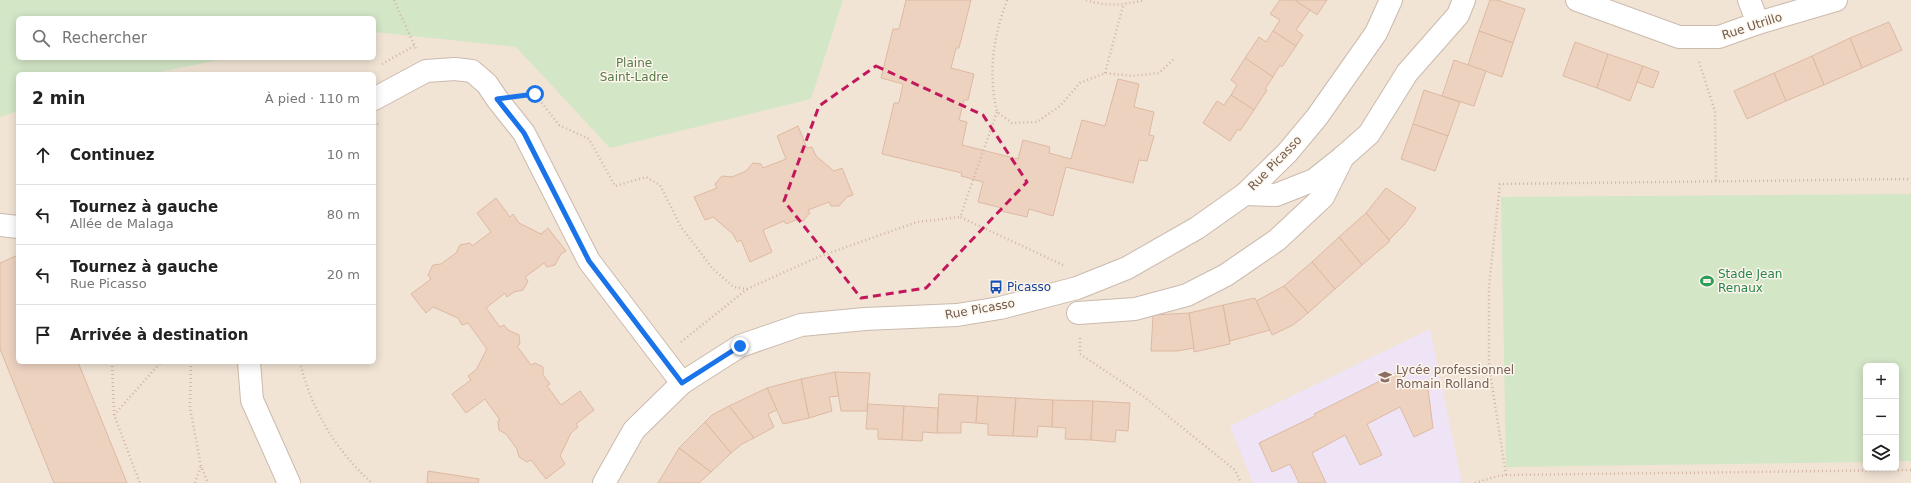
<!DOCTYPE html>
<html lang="fr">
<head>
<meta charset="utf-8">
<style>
	body { margin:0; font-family:"DejaVu Sans",sans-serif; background:#f6f6f6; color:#222 }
	.controls { position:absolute; right:12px; bottom:12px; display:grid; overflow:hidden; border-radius:6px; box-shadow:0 2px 10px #0003 }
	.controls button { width:36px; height:36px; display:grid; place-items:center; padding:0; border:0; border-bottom:1px solid #e0e0e0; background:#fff; color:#222; font:20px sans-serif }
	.stop { position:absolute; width:12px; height:12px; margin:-9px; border:3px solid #1a73e8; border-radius:50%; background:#fff }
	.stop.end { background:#1a73e8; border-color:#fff; box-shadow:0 1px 4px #0008 }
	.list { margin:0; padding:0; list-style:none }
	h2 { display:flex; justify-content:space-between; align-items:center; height:52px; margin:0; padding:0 16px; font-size:17px }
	h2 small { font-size:13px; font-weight:400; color:#767676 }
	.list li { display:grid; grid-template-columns:26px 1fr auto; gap:12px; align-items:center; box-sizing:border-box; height:60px; padding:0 16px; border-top:1px solid #e0e0e0 }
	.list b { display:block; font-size:15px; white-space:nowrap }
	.list p { margin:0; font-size:13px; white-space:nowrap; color:#767676 }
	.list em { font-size:13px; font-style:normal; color:#767676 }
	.icon { flex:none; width:22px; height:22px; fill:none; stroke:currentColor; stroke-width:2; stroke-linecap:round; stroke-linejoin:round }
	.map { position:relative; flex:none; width:1911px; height:483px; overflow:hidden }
	.search { position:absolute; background:#fff; box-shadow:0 2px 10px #0003; left:16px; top:16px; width:360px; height:44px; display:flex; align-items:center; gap:10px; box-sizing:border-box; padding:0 14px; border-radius:6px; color:#767676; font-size:15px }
	.panel { position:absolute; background:#fff; box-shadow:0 2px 10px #0003; left:16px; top:72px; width:360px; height:292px; border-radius:6px }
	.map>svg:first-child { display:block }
</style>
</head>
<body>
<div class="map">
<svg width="1911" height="483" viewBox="0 0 1911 483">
	<rect width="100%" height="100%" fill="#faf2e6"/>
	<path fill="#f1e4d5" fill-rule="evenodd" d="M 0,0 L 1911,0 L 1911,483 L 0,483 ZM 18,18 L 374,18 L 374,58 L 18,58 ZM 18,74 L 374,74 L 374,362 L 18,362 ZM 1866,366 L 1896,366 L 1896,468 L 1866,468 Z"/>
	<path fill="#efe3f6" d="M 1430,329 L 1462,483 L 1253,483 L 1230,426 Z"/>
	<g fill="#d3e6c6">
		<path d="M 0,0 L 843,0 L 811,99 L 610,148 L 516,47 L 374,32 L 374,18 L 18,18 L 18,58 L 229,58 L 150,74 L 18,74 L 18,111 L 0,117 Z"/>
		<path d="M 1911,194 L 1911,461 L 1896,461 L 1896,366 L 1866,366 L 1866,462 L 1506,467 L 1501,197 Z"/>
	</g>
	<g fill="#edd2c0" stroke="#deb9a2">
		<path d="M 906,0 L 971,0 L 959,48 L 956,48 L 951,68 L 974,74 L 968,100 L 964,100 L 959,120 L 967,122 L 962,145 L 1018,159 L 1023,140 L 1050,147 L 1049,153 L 1071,159 L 1082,120 L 1105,126 L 1118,79 L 1139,84 L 1134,107 L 1154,112 L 1149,135 L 1154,136 L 1147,161 L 1139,160 L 1133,183 L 1066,167 L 1053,216 L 1029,209 L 1027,217 L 1001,211 L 1002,208 L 978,202 L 983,182 L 961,176 L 962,173 L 882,154 L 894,103 L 899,103 L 903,84 L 881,78 L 893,29 L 899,29 Z"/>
		<path d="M 1280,0 L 1295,0 L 1310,10 L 1296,30 L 1303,35 L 1296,46 L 1273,31 L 1280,20 L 1270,14 Z"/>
		<path d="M 1295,0 L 1327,0 L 1317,15 Z"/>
		<path d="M 1490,0 L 1497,0 L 1525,9 L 1513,43 L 1479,31 Z"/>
		<path d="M 1889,22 L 1902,50 L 1862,68 L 1850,38 Z"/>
		<path d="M 1273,31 L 1296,46 L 1282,67 L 1280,65 L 1273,77 L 1245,58 L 1259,37 L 1266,42 Z"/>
		<path d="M 1479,31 L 1513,43 L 1502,77 L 1468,65 Z"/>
		<path d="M 1850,38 L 1862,68 L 1824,85 L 1812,56 Z"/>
		<path d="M 1575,42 L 1608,54 L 1597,88 L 1563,76 Z"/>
		<path d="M 1608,54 L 1643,66 L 1630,101 L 1597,88 Z"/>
		<path d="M 1812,56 L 1824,85 L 1786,101 L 1774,73 Z"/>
		<path d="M 1245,58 L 1273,77 L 1265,89 L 1267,90 L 1254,110 L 1231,95 L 1237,85 L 1231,80 Z"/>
		<path d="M 1454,60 L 1486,71 L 1474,106 L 1442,96 Z"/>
		<path d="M 1643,66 L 1659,72 L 1653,88 L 1637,82 Z"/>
		<path d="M 1774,73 L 1786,101 L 1747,119 L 1734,91 Z"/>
		<path d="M 1424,90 L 1460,102 L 1448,136 L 1413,124 Z"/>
		<path d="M 1231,95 L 1254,110 L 1240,131 L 1238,129 L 1230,141 L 1203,123 L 1217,101 L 1224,105 Z"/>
		<path d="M 1413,124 L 1448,136 L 1435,171 L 1401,159 Z"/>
		<path d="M 798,126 L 807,148 L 812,147 L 816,156 L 834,171 L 842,168 L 853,195 L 847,197 L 839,206 L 831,206 L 829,202 L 808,210 L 810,213 L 803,221 L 796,220 L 786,224 L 784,221 L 763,230 L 772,252 L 750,262 L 741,240 L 737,242 L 733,234 L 713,217 L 705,220 L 694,197 L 717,188 L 715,184 L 722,176 L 732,177 L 746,171 L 753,163 L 761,164 L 763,168 L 786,159 L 777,136 Z"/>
		<path d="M 1386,188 L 1416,208 L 1404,225 L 1389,240 L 1366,213 Z"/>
		<path d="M 496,198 L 510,217 L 513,214 L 519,223 L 541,234 L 548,228 L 566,251 L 561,254 L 555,265 L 547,267 L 544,263 L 525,277 L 528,281 L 523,290 L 514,292 L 507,297 L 505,293 L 486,308 L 500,327 L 504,325 L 508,330 L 519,335 L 520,344 L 517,346 L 531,365 L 535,363 L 543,367 L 543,375 L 550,384 L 547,386 L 561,405 L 580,391 L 594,410 L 576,424 L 578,427 L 571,433 L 560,456 L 565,464 L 546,479 L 531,460 L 527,462 L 519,457 L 517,449 L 506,434 L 499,430 L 498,421 L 500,420 L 485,399 L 466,413 L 452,394 L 471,380 L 468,376 L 476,370 L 487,349 L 468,323 L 462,325 L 458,318 L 433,307 L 426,313 L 411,294 L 431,279 L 428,275 L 433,265 L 441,264 L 456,253 L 460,245 L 470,243 L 472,246 L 491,232 L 477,213 Z"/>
		<path d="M 1366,213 L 1390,241 L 1362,265 L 1339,237 Z"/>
		<path d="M 1339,237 L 1362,265 L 1335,289 L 1312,262 Z"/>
		<path d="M 18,255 L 18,362 L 78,362 L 127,483 L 54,483 L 0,349 L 0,263 Z"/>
		<path d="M 1312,262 L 1335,289 L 1308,313 L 1284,286 Z"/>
		<path d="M 1284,286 L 1308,313 L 1293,325 L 1272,335 L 1256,301 Z"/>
		<path d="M 1255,298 L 1270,330 L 1230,341 L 1223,305 Z"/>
		<path d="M 1223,305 L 1230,344 L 1194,352 L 1189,313 Z"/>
		<path d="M 1189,313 L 1194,348 L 1177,351 L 1151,351 L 1153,315 Z"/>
		<path d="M 835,372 L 839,396 L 829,397 L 832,411 L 809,418 L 801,379 Z"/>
		<path d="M 835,372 L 870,373 L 867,411 L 841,411 Z"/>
		<path d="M 1398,372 L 1409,388 L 1428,389 L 1433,428 L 1414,437 L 1400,407 L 1367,424 L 1382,455 L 1360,465 L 1345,435 L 1312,453 L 1326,483 L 1299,483 L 1290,464 L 1272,472 L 1259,443 L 1315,416 L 1314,414 Z"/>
		<path d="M 801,379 L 809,418 L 783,424 L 767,388 Z"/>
		<path d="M 767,388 L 777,410 L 768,414 L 774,427 L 754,438 L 729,406 Z"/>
		<path d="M 939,394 L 978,396 L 976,423 L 961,422 L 961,433 L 937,433 Z"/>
		<path d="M 978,396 L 1016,398 L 1013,436 L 988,435 L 988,424 L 976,423 Z"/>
		<path d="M 1016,398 L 1053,400 L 1052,427 L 1038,426 L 1037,437 L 1013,436 Z"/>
		<path d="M 1053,400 L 1093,401 L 1091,440 L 1065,439 L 1066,428 L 1052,427 Z"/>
		<path d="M 1093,401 L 1130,403 L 1128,431 L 1116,430 L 1115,442 L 1091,440 Z"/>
		<path d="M 868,404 L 904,406 L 902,440 L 878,439 L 878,429 L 866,429 Z"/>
		<path d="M 729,406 L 754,438 L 742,444 L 731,453 L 705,422 L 712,415 Z"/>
		<path d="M 904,406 L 938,408 L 937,433 L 923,432 L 922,441 L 902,440 Z"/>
		<path d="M 705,422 L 731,453 L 711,472 L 679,448 Z"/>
		<path d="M 679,448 L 711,472 L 699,483 L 658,483 Z"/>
		<path d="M 428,471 L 479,479 L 478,483 L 427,483 Z"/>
	</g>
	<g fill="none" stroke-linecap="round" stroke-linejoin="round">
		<g stroke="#cbbaad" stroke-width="24">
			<g id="minor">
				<path d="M 1577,0 L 1679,37 L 1719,37 L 1758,23 L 1836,0"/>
				<path d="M 1749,0 L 1758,23"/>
				<path d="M 374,99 L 426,71 L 455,69 L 472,71 L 487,84 L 497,99 L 524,133 L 589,261 L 682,383"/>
				<path d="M 1245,194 L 1276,195 L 1314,180 L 1343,157 L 1369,134 L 1407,73 L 1458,15 L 1464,0"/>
				<path d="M 0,225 L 18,227"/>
				<path d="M 1078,313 L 1135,309 L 1187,295 L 1226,275 L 1277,240 L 1323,197 L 1343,157"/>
				<path d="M 249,362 L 252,400 L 289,483"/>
				<path d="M 604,483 L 634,430 L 682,383 L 740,346 L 801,325 L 865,319 L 957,315 L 1000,308 L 1077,288 L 1127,268 L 1197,228 L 1245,194 L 1287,153 L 1317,117 L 1376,33 L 1391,0"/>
			</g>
		</g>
		<g stroke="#d2b5a3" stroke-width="2.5" stroke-dasharray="1 3" stroke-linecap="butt">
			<path d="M 394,0 L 416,49"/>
			<path d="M 1007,0 C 993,38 988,72 997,112 L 1012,123 L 1037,122 L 1060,106 L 1080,83 L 1105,73 L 1132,76 L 1159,73 L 1175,58"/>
			<path d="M 1086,0 C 1107,7 1124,5 1144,0"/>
			<path d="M 1699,62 L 1715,111 L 1716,181"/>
			<path d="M 382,64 L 414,46"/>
			<path d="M 1105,73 L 1123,6"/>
			<path d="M 526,95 L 535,94 L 559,125 L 589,139 L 615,186 L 646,177 L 660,185 L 681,227 L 713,269 L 734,287 L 747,289 L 818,257 L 917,222 L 960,217"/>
			<path d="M 997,112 L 960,217 L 1063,265"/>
			<path d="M 374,127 L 378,124"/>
			<path d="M 1080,338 L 1080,354 L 1143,396 L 1235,470 L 1241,483"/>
			<path d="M 681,342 L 747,289"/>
			<path d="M 112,362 L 114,415 L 140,483"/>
			<path d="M 191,362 L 190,408 L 201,466 L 208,483"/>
			<path d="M 300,362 C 311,409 336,451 372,483"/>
			<path d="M 114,415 L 161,362"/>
			<path d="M 1506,475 L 1489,366 L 1489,286 L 1500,184 L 1911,179"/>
			<path d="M 195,483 L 201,466"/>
			<path d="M 1475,483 L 1498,476 L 1506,475 L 1911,470"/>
		</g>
		<use href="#minor" stroke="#fff" stroke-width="22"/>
	</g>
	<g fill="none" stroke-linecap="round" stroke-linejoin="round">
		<path stroke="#1a73e8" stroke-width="5" d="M 535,94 L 497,99 L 524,133 L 589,261 L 682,383 L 740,346"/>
	</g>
	<path fill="none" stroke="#c2185b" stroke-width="3" stroke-dasharray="8 5" stroke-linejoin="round" d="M 876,66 L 983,115 L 1027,182 L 926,288 L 861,298 L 784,201 L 819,106 Z"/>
	<defs>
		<g id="stadium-bare" transform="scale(1.08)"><path d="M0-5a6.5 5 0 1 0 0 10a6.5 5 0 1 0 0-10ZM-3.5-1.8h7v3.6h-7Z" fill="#2e9e5b" stroke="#fdf6ec" stroke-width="2.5" paint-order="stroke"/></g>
		<g id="bus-bare" transform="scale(1.08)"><path d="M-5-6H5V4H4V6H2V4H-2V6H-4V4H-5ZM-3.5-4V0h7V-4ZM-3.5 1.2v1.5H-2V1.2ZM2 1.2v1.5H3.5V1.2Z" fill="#1a4fb4" stroke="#fdf6ec" stroke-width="2.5" paint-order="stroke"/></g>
		<g id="school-bare" transform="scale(1.08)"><path d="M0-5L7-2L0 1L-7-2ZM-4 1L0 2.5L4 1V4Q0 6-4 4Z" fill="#8d6e63" stroke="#fdf6ec" stroke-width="2.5" paint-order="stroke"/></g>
	</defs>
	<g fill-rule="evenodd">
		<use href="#stadium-bare" x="1707" y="281"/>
		<use href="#bus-bare" x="996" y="287"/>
		<use href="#school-bare" x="1385" y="377"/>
	</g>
	<g text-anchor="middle" stroke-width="3" stroke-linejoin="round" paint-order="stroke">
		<g font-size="12" fill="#715a4d" stroke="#fdf6ec">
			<text transform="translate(1752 26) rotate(-18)" y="4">Rue Utrillo</text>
			<text transform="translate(1275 163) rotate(-46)" y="4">Rue Picasso</text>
			<text transform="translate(980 309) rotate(-10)" y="4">Rue Picasso</text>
		</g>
		<g font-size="12" fill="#587b49" stroke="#fdf6ec">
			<text x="634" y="67">Plaine<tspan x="634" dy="14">Saint-Ladre</tspan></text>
		</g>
		<g font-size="12" fill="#27864d" stroke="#fdf6ec" text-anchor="start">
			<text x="1718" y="278">Stade Jean<tspan x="1718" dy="14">Renaux</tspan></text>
		</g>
		<g font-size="12" fill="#164399" stroke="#fdf6ec" text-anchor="start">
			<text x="1007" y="291">Picasso</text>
		</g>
		<g font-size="12" fill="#785e54" stroke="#fdf6ec" text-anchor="start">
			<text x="1396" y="374">Lycée professionnel<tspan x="1396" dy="14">Romain Rolland</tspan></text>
		</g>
	</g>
</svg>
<div class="controls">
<button>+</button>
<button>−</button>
<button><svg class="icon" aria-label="layers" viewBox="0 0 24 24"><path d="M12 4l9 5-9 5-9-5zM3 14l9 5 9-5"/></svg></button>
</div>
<div class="stop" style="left:535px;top:94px"></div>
<div class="stop end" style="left:740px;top:346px"></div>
<div class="search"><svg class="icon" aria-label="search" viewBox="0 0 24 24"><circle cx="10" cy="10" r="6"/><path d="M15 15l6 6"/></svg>Rechercher</div>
<section class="panel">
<h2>2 min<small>À pied · 110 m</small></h2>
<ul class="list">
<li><svg class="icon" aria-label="ahead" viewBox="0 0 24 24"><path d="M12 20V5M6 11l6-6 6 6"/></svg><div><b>Continuez</b></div><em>10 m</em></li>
<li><svg class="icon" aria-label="left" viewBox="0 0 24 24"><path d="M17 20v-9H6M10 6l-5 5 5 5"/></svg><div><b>Tournez à gauche</b><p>Allée de Malaga</p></div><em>80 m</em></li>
<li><svg class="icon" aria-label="left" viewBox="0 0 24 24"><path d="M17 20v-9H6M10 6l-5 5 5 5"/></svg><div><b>Tournez à gauche</b><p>Rue Picasso</p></div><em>20 m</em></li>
<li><svg class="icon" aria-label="arrive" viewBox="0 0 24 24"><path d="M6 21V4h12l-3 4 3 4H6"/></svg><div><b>Arrivée à destination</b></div></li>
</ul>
</section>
</div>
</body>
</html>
